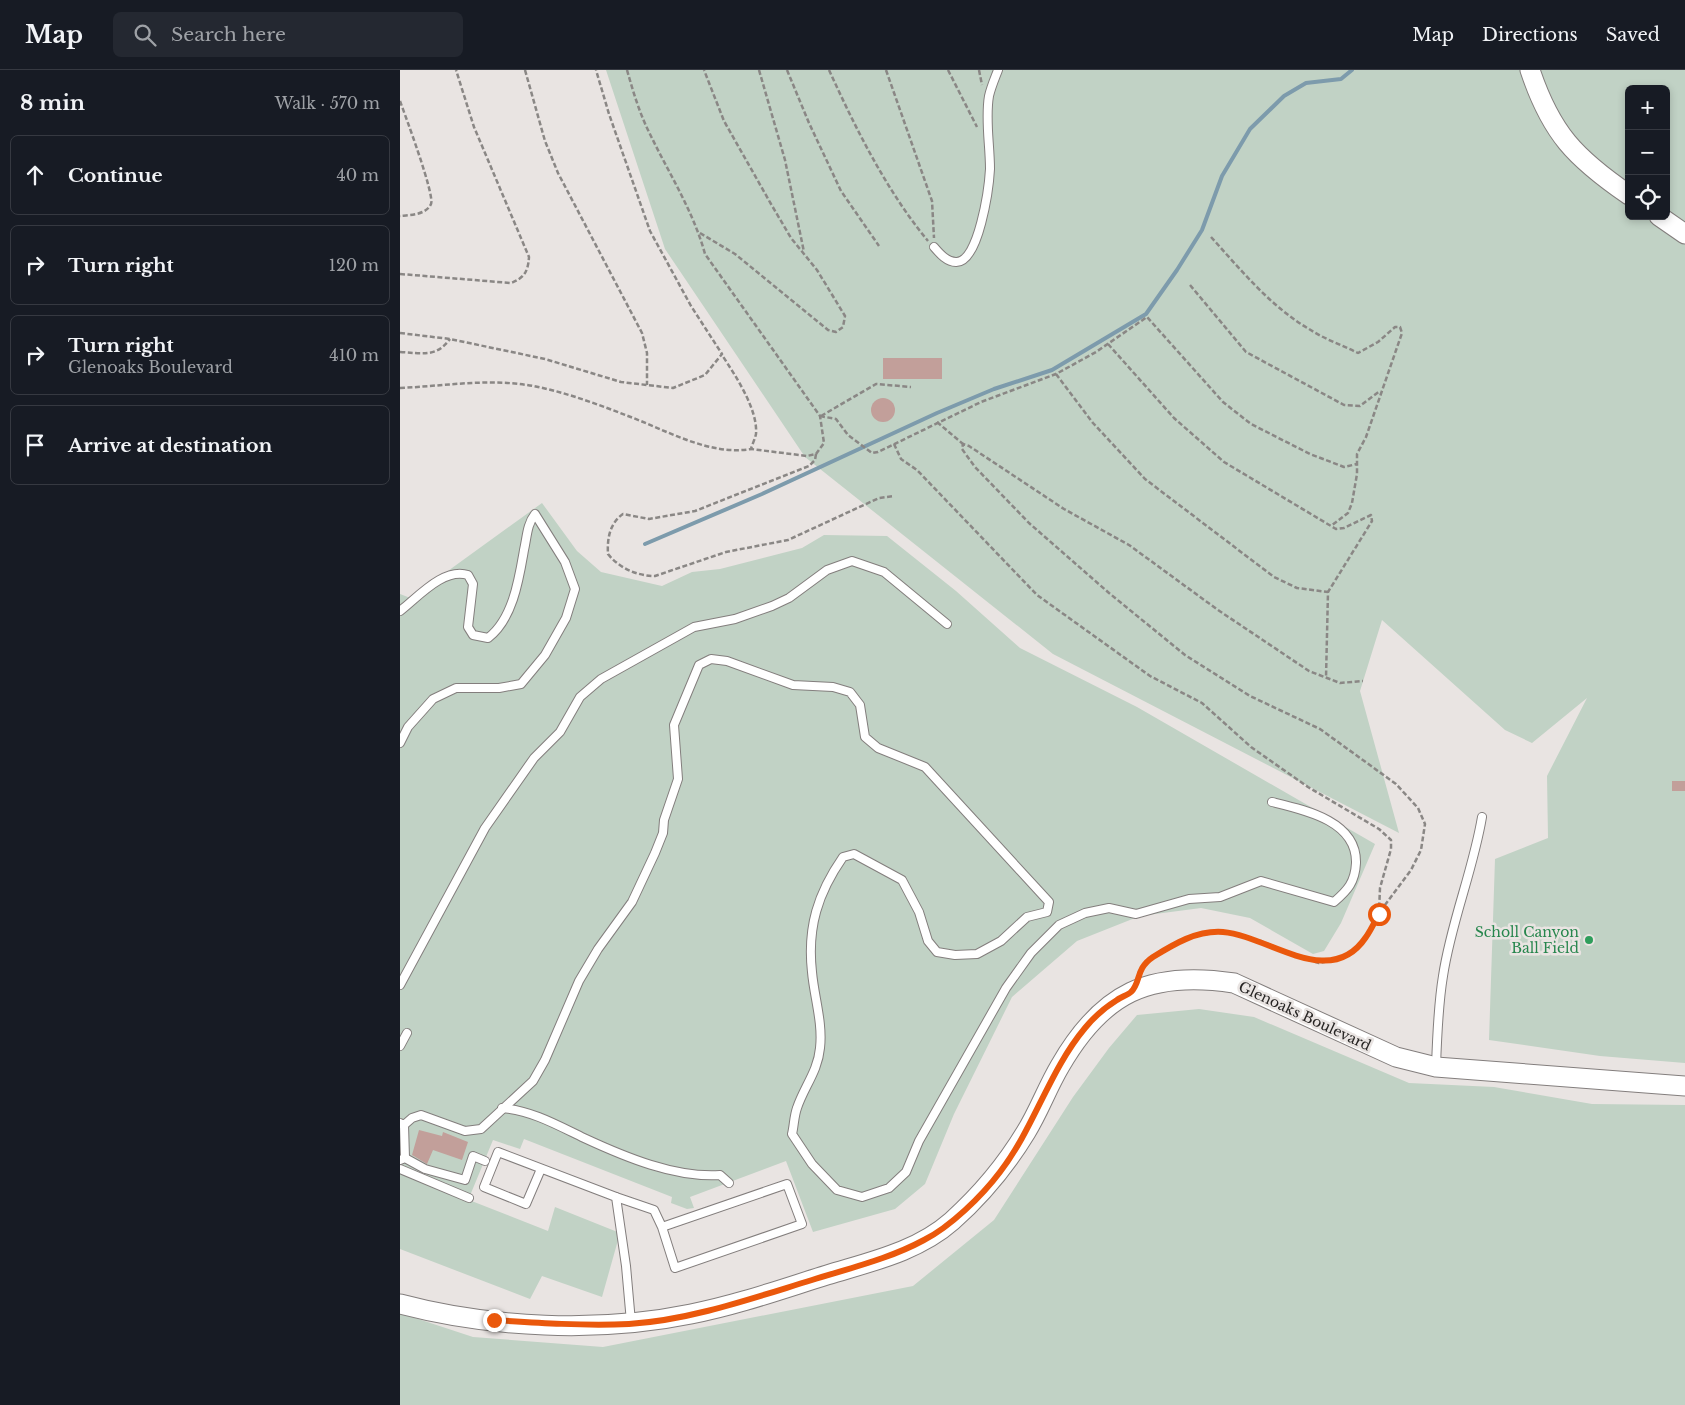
<!DOCTYPE html>
<html lang="en">
<head>
<meta charset="utf-8">
<style>
	body { margin:0; font-family:"Libre Baskerville",serif; background:#242831; color:#f1f3f6 }
	.controls { position:absolute; right:15px; top:15px; display:grid; overflow:hidden; border-radius:8px; box-shadow:0 2px 8px #0003 }
	.controls button { width:45px; height:45px; display:grid; place-items:center; padding:0; border:0; border-bottom:1px solid #363941; background:#171b24; color:#f1f3f6; font:25px sans-serif }
	.stop { position:absolute; width:15px; height:15px; margin:-11px; border:4px solid #ea580c; border-radius:50%; background:#fff }
	.stop.end { background:#ea580c; border-color:#fff; box-shadow:0 1px 5px #0008 }
	.list { margin:0; padding:0; list-style:none }
	h2 { display:flex; justify-content:space-between; align-items:center; height:65px; margin:0; padding:0 20px; font-size:21px }
	h2 small { font-size:16px; font-weight:400; color:#9ea1a6 }
	.list li { display:grid; grid-template-columns:32px 1fr auto; gap:15px; align-items:center; box-sizing:border-box; height:80px; margin:0 10px 10px; padding:0 10px; border:1px solid #363941; border-radius:8px }
	.list b { display:block; font-size:19px; white-space:nowrap }
	.list p { margin:0; font-size:16px; white-space:nowrap; color:#9ea1a6 }
	.list em { font-size:16px; font-style:normal; color:#9ea1a6 }
	.icon { flex:none; width:28px; height:28px; fill:none; stroke:currentColor; stroke-width:2; stroke-linecap:round; stroke-linejoin:round }
	.map { position:relative; flex:none; width:1285px; height:1335px; overflow:hidden }
	header { display:flex; align-items:center; gap:30px; box-sizing:border-box; height:70px; padding:0 25px; background:#171b24; border-bottom:1px solid #363941 }
	header strong { font-size:24px }
	nav { display:flex; gap:28px; margin-inline-start:auto; font-size:18px }
	.search { width:350px; height:45px; background:#242831; display:flex; align-items:center; gap:12px; box-sizing:border-box; padding:0 18px; border-radius:8px; color:#9ea1a6; font-size:19px }
	main { display:flex }
	aside { flex:1; background:#171b24 }
	.map>svg:first-child { display:block }
</style>
</head>
<body>
<header>
<strong>Map</strong>
<div class="search"><svg class="icon" aria-label="search" viewBox="0 0 24 24"><circle cx="10" cy="10" r="6"/><path d="M15 15l6 6"/></svg>Search here</div>
<nav><a>Map</a><a>Directions</a><a>Saved</a></nav>
</header>
<main>
<aside>
<h2>8 min<small>Walk · 570 m</small></h2>
<ul class="list">
<li><svg class="icon" aria-label="ahead" viewBox="0 0 24 24"><path d="M12 20V5M6 11l6-6 6 6"/></svg><div><b>Continue</b></div><em>40 m</em></li>
<li><svg class="icon" aria-label="right" viewBox="0 0 24 24"><path d="M7 20v-9h11M14 6l5 5-5 5"/></svg><div><b>Turn right</b></div><em>120 m</em></li>
<li><svg class="icon" aria-label="right" viewBox="0 0 24 24"><path d="M7 20v-9h11M14 6l5 5-5 5"/></svg><div><b>Turn right</b><p>Glenoaks Boulevard</p></div><em>410 m</em></li>
<li><svg class="icon" aria-label="arrive" viewBox="0 0 24 24"><path d="M6 21V4h12l-3 4 3 4H6"/></svg><div><b>Arrive at destination</b></div></li>
</ul>
</aside>
<div class="map">
<svg width="1285" height="1335" viewBox="0 0 1285 1335">
	<rect width="100%" height="100%" fill="#e9e4e2"/>
	<g fill="#c1d2c5" fill-rule="evenodd">
		<path d="M 206,0 L 1285,0 L 1285,993 L 1200,986 L 1089,970 L 1095,789 L 1148,768 L 1147,706 L 1187,628 L 1132,673 L 1105,660 L 982,550 L 960,621 L 999,763 L 653,584 L 405,387 L 265,179 ZM 1229,19 L 1266,19 L 1266,146 L 1229,146 Z"/>
		<path d="M 142,433 L 177,481 L 201,502 L 262,516 L 292,502 L 320,499 L 402,478 L 424,465 L 487,466 L 556,521 L 620,578 L 737,637 L 975,774 L 941,853 L 924,881 L 913,884 L 850,848 L 801,838 L 740,846 L 677,871 L 612,927 L 554,1044 L 525,1114 L 495,1139 L 413,1162 L 386,1091 L 290,1127 L 294,1138 L 287,1139 L 271,1133 L 272,1127 L 124,1069 L 120,1079 L 93,1070 L 69,1128 L 0,1094 L 0,524 L 13,529 L 52,498 Z"/>
		<path d="M 799,939 L 854,947 L 1009,1013 L 1094,1017 L 1192,1034 L 1285,1035 L 1285,1335 L 0,1335 L 0,1243 L 73,1267 L 203,1277 L 513,1216 L 594,1150 L 673,1027 L 709,978 L 737,945 Z"/>
		<path d="M 0,1103 L 148,1161 L 155,1137 L 220,1163 L 202,1227 L 142,1206 L 130,1229 L 0,1179 Z"/>
	</g>
	<g fill="none" stroke-linecap="round" stroke-linejoin="round">
		<path stroke="#7d9bac" stroke-width="4" d="M 245,474 L 362,424 L 537,343 L 594,319 L 652,300 L 746,244 L 777,200 L 802,160 L 822,106 L 850,59 L 884,26 L 906,13 L 941,9 L 952,0"/>
	</g>
	<g fill="#c29f9a">
		<rect x="483" y="288" width="59" height="21"/>
		<circle cx="483" cy="340" r="12"/>
		<rect x="1272" y="711" width="13" height="10"/>
		<path d="M 19,1060 L 42,1066 L 43,1062 L 68,1072 L 62,1090 L 33,1080 L 27,1094 L 12,1085 Z"/>
	</g>
	<g fill="none" stroke-linecap="round" stroke-linejoin="round">
		<g stroke="#837e7d" stroke-width="10">
			<g id="service">
				<path d="M 534,177 C 540,184 547,192 556,192 C 579,193 589,117 590,99 C 590,75 585,49 589,26 C 591,17 595,8 598,0"/>
				<path d="M 0,541 C 18,527 44,497 68,505 L 73,514 L 68,557 L 73,565 L 88,568 C 113,549 119,509 124,480 C 127,467 127,454 135,444 L 165,492 L 175,519 L 166,548 L 145,585 L 121,614 L 99,618 L 56,618 L 33,629 L 8,657 L 0,673"/>
				<path d="M 0,915 L 85,758 L 134,688 L 160,662 L 180,627 L 201,609 L 294,557 L 335,549 L 372,536 L 389,528 L 427,500 L 452,491 L 484,502 L 547,554"/>
				<path d="M 0,976 L 7,963"/>
				<path d="M 1036,997 C 1037,967 1038,936 1043,906 C 1051,852 1073,801 1082,747"/>
				<path d="M 102,1038 C 133,1041 157,1055 184,1068 C 225,1087 275,1108 320,1105 L 329,1113"/>
				<path d="M 0,1053 L 4,1055 L 12,1048 L 21,1045 L 65,1061 L 81,1059 L 133,1011 L 145,990 L 179,911 L 198,879 L 232,832 L 255,783 L 263,763 L 264,750 L 278,709 L 274,655 L 299,595 L 311,589 L 327,591 L 393,615 L 433,617 L 450,622 L 460,635 L 465,667 L 478,678 L 525,697 L 649,832 L 647,842 L 627,847 L 601,871 L 577,884 L 555,885 L 537,882 L 528,871 L 519,842 L 502,810 L 454,784 L 443,787 C 418,823 407,857 412,902 C 414,926 423,953 420,978 C 418,1001 404,1017 397,1038 C 394,1046 394,1056 392,1064 L 412,1094 L 437,1120 L 462,1127 L 489,1118 L 506,1102 L 519,1071 L 606,918 L 631,883 L 659,855 L 685,843 L 709,838 L 736,844 L 789,829 L 820,827 L 861,811 L 934,832 C 948,820 955,812 956,793 C 957,751 905,740 872,732"/>
				<path d="M 4,1055 L 5,1088"/>
				<path d="M 0,1090 L 5,1088 L 25,1099 L 65,1110 L 73,1086 L 85,1091"/>
				<path d="M 0,1099 L 69,1128"/>
				<path d="M 141,1099 L 126,1134 L 84,1117 L 98,1082 L 216,1127 L 226,1196 L 231,1252"/>
				<path d="M 216,1127 L 254,1140 L 262,1157 L 387,1114 L 402,1154 L 275,1198 L 262,1157"/>
			</g>
		</g>
		<g stroke="#837e7d" stroke-width="21">
			<g id="tertiary">
				<path d="M 1130,0 C 1151,63 1175,88 1229,125"/>
				<path d="M 1259,146 L 1285,164"/>
				<path d="M 0,1234 C 90,1258 199,1263 291,1244 C 337,1235 382,1219 427,1205 C 469,1192 517,1182 552,1151 C 581,1125 606,1095 626,1062 C 639,1041 647,1018 660,996 C 702,923 749,900 834,913 L 996,987 L 1036,997 L 1285,1016"/>
			</g>
		</g>
		<g stroke="#8a8785" stroke-width="2.5" stroke-dasharray="5 2.5" stroke-linecap="butt">
			<path d="M 125,0 L 145,71 L 158,103 L 242,263 L 247,283 L 247,315"/>
			<path d="M 227,0 C 233,21 239,42 249,62 C 268,102 293,140 305,184 L 420,346 L 424,373 L 416,384 L 407,386 L 351,379"/>
			<path d="M 359,0 L 385,90 L 404,182"/>
			<path d="M 387,0 L 409,53 L 441,121 L 479,176"/>
			<path d="M 429,0 C 456,59 486,120 528,171"/>
			<path d="M 486,0 L 532,131 L 534,168"/>
			<path d="M 548,0 L 577,57"/>
			<path d="M 579,0 L 582,15"/>
			<path d="M 0,31 C 5,45 35,125 31,134 C 26,145 10,145 0,146"/>
			<path d="M 300,163 L 335,184 L 428,260 L 436,262 L 443,257 L 445,246 L 417,200 L 391,168 L 371,134 L 324,51 L 304,0"/>
			<path d="M 811,167 C 841,200 870,236 909,259 C 924,269 942,275 958,283 L 978,272 L 995,257 L 1000,257 L 1002,263 L 966,367 L 957,384 L 957,404 L 952,433 L 948,443 L 931,456"/>
			<path d="M 0,204 L 111,213 C 124,208 128,202 129,187 L 74,57 L 56,0"/>
			<path d="M 790,215 L 846,282 L 944,335 L 960,336 L 980,321"/>
			<path d="M 0,263 L 50,269 L 145,289 L 221,312 L 273,318 L 305,305 L 322,284 L 291,236 L 250,161 L 209,44 L 196,0"/>
			<path d="M 708,274 L 774,348 L 824,392 L 936,459 L 944,458 L 971,445 L 972,451 L 928,522 L 926,608"/>
			<path d="M 0,282 C 22,283 36,288 50,269"/>
			<path d="M 656,304 L 693,353 L 745,409 L 874,507 L 897,518 L 928,522"/>
			<path d="M 0,318 C 44,316 90,308 133,316 C 165,322 197,334 228,346 C 266,360 309,386 351,379 C 352,375 355,369 356,364 C 358,339 335,305 322,285"/>
			<path d="M 420,346 L 436,349 L 448,365 L 472,383 L 478,382 L 581,332 L 656,304 L 696,282 L 747,247 L 823,332 L 851,354 L 910,384 L 944,397 L 957,394"/>
			<path d="M 421,346 L 476,314 L 511,317"/>
			<path d="M 537,352 L 563,374"/>
			<path d="M 494,374 L 501,389 L 517,400 L 637,525 L 750,606 L 802,633 L 851,677 L 908,717 L 979,759 L 991,770 L 991,779 L 980,818 L 979,842"/>
			<path d="M 416,384 L 415,390 L 409,396 L 295,441 L 249,449 L 223,444 C 210,453 207,468 208,484 C 219,498 237,506 255,506 L 326,482 L 388,470 L 479,428 L 494,426"/>
			<path d="M 738,904 L 741,898 L 751,888 L 791,866 L 822,862 L 861,871 L 899,887 L 919,893 L 935,890 L 949,884 L 965,869 L 979,843 L 1011,800 L 1021,780 L 1025,754 L 1018,738 L 996,714 L 920,659 L 850,626 L 785,585 L 709,523 L 629,453 L 575,397 L 562,379 L 563,374 L 569,376 L 664,439 L 729,475 L 818,540 L 909,601 L 940,613 L 963,611"/>
		</g>
		<use href="#service" stroke="#fff" stroke-width="8"/>
		<use href="#tertiary" stroke="#fff" stroke-width="19"/>
	</g>
	<g fill="none" stroke-linecap="round" stroke-linejoin="round">
		<path stroke="#ea580c" stroke-width="6" d="M 94,1250 C 139,1253 184,1256 229,1254 C 291,1250 353,1228 412,1210 C 450,1198 489,1189 524,1170 C 550,1157 582,1126 600,1102 C 634,1058 649,1001 685,958 C 694,947 704,938 717,930 C 721,927 728,925 731,922 C 741,913 735,899 753,887 C 774,874 797,860 823,862 C 869,866 930,921 966,867 C 971,860 975,851 979,844"/>
	</g>
	<circle fill="#2e9e5b" stroke="#e9e4e2" stroke-width="2" cx="1189" cy="870" r="5"/>
	<g text-anchor="middle" stroke-width="5" stroke-linejoin="round" paint-order="stroke">
		<g font-size="14" fill="#27864d" stroke="#e9e4e2" text-anchor="end">
			<text x="1179" y="867">Scholl Canyon<tspan x="1179" dy="16">Ball Field</tspan></text>
		</g>
		<g font-size="14" fill="#262423" stroke="#e9e4e2">
			<text transform="translate(905 946) rotate(25)" y="5">Glenoaks Boulevard</text>
		</g>
	</g>
</svg>
<div class="controls">
<button>+</button>
<button>−</button>
<button><svg class="icon" aria-label="locate" viewBox="0 0 24 24"><circle cx="12" cy="12" r="6"/><path d="M12 2v4M12 18v4M2 12h4M18 12h4"/></svg></button>
</div>
<div class="stop" style="left:979px;top:844px"></div>
<div class="stop end" style="left:94px;top:1250px"></div>
</div>
</main>
</body>
</html>
